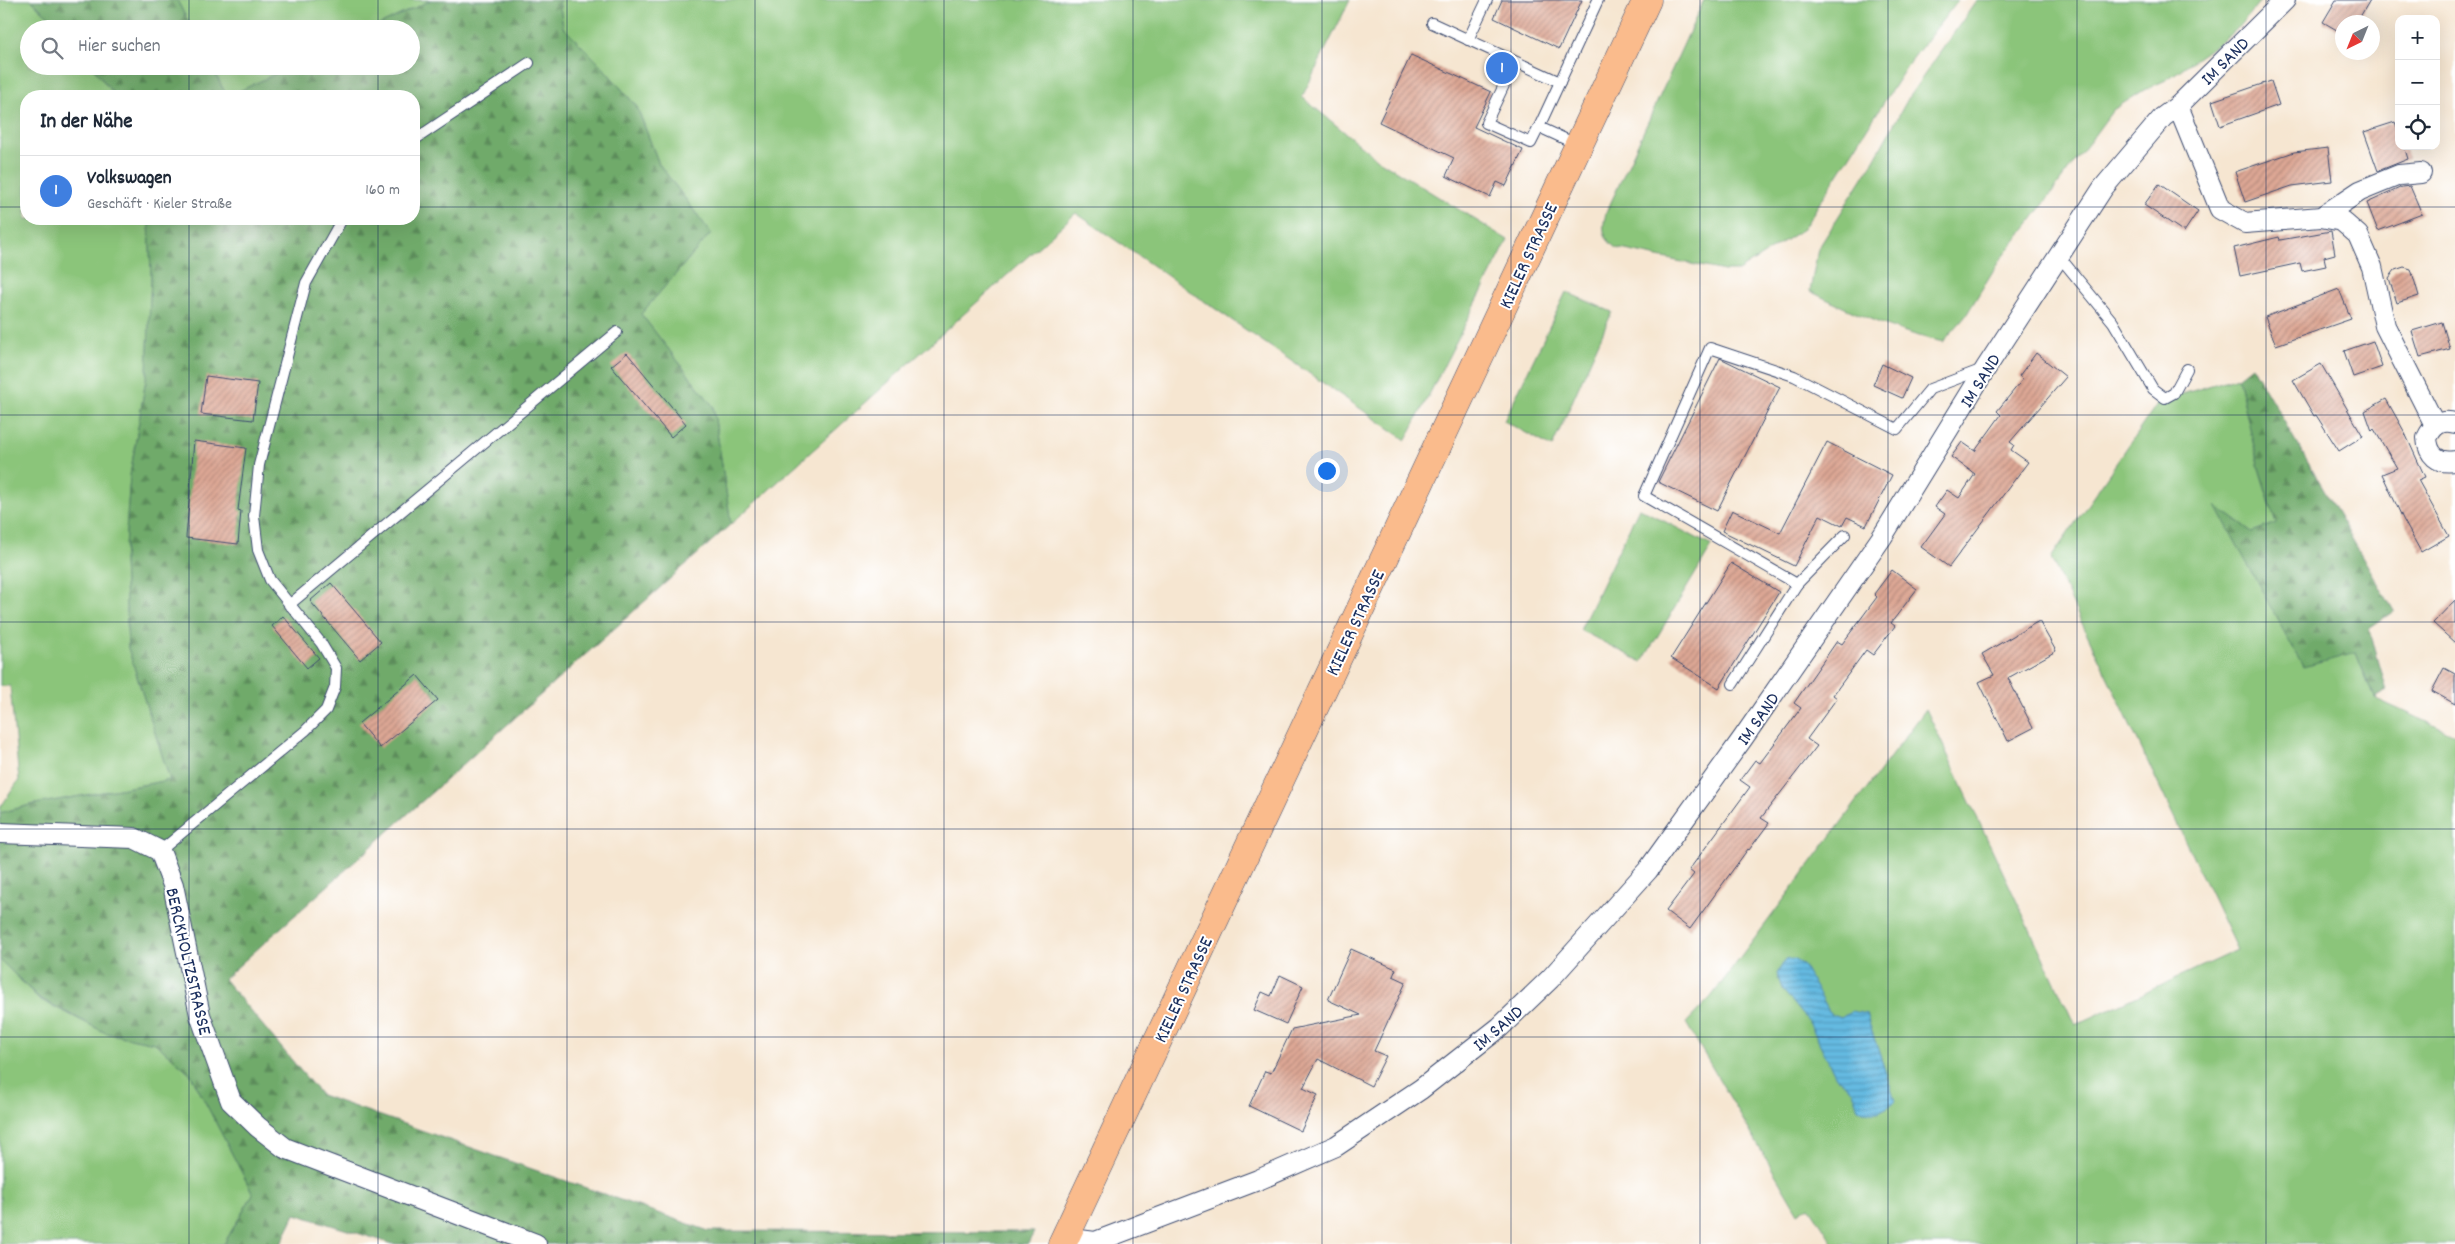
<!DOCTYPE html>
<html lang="de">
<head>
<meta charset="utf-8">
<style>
	body { margin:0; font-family:Dekko,sans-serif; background:#f2f2f3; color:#1f2937 }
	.controls { position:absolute; right:15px; top:15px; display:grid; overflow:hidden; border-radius:10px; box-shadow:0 5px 20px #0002 }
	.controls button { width:45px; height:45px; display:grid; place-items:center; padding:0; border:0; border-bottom:1px solid #e0e1e3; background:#fff; color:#1f2937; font:25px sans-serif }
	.compass { position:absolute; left:2335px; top:15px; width:45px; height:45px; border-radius:50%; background:#fff; box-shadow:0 5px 20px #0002; rotate:223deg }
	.you { position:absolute; left:1326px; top:470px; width:18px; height:18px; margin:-12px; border:4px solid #fff; border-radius:50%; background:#1a73e8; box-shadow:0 0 0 8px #1a73e833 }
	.badge { display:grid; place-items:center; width:32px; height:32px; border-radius:50%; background:#7c3aed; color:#fff; font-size:16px; font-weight:700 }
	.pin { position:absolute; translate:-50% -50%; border:2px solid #fff; box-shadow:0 1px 5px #0006 }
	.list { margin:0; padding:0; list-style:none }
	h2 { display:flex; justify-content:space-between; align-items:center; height:65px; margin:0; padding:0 20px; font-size:21px }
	h2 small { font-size:16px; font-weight:400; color:#747a83 }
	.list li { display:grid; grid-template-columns:32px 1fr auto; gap:15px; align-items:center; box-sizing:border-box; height:70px; padding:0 20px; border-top:1px solid #e0e1e3 }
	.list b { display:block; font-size:19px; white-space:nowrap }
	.list p { margin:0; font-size:16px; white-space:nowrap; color:#747a83 }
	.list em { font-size:16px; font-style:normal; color:#747a83 }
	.icon { flex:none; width:28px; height:28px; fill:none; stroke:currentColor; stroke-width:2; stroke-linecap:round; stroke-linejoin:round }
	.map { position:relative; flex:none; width:2455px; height:1244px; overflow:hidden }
	.search { position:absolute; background:#fff; box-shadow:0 5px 20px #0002; left:20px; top:20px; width:400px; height:55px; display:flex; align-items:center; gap:12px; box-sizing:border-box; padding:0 18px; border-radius:28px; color:#747a83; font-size:19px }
	.panel { position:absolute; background:#fff; box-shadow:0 5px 20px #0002; left:20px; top:90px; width:400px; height:135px; border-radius:20px }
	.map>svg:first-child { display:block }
</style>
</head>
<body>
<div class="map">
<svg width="2455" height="1244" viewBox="0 0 2455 1244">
	<defs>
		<pattern id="forest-firs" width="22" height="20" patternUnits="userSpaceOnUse" patternTransform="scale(1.25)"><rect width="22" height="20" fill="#70aa6a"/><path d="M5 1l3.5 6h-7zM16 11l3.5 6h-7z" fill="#5b8b5a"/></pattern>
		<pattern id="water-rules" width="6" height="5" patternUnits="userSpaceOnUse" patternTransform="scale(1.25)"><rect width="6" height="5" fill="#65bae1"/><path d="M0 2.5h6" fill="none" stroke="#5298ba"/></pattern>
		<pattern id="building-hatch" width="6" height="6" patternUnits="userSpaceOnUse" patternTransform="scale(1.25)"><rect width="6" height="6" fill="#dda794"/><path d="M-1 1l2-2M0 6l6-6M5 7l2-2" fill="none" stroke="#b2887c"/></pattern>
	</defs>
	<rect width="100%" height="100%" fill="#fff"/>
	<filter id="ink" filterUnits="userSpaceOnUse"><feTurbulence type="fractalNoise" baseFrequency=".02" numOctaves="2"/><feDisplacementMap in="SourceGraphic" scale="10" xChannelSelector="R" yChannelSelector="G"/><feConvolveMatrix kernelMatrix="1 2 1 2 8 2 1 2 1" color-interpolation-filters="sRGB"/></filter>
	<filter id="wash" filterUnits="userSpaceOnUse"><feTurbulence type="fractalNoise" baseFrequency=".0096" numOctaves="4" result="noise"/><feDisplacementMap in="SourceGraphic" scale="20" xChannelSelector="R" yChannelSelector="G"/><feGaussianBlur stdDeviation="1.12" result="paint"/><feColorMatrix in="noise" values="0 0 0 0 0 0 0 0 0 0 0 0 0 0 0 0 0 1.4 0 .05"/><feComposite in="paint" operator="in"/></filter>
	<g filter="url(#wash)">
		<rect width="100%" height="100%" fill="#f6e6d1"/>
		<g fill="#8bc57a" stroke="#537a6c">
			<path d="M 0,0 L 31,0 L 62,29 L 29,29 L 29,66 L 92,66 L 115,96 L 26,96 L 26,219 L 149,219 L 151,276 L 147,373 L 130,476 L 124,561 L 128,648 L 170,780 L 30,805 L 0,813 L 0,808 L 19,780 L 10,686 L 0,686 Z"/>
			<path d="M 177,0 L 431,0 L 371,29 L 192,29 Z"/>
			<path d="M 559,0 L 1350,0 L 1302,97 L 1377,159 L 1508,240 L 1406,440 L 1076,213 L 731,524 L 713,406 L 641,314 L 711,233 L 659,164 L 637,107 L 599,63 L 563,27 Z"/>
			<path d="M 1704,0 L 1958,0 L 1907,66 L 1803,229 L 1738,271 L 1724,271 L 1616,248 C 1602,237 1602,229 1606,213 Z"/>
			<path d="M 1977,0 L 2261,0 L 2235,31 L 2166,80 L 2144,90 L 2113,110 L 2029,224 L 1999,261 L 1965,317 L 1943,342 C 1896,332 1853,313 1810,291 L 1818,249 L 1874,160 L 1910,95 Z"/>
			<path d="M 211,66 L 292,66 L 229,96 L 227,96 Z"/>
			<path d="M 1566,292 L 1612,312 L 1552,447 L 1504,421 Z"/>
			<path d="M 2238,377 L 2259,468 L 2276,523 L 2252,532 L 2217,507 L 2356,653 L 2374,698 L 2455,735 L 2455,1244 L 1834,1244 L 1809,1206 L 1798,1213 L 1686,1023 L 1711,997 L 1926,709 L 2075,1025 L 2237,950 L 2051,558 L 2159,401 Z"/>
			<path d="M 1639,508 L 1712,546 L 1642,662 L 1580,630 Z"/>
			<path d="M 0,960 L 39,999 L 106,1033 L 155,1043 L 190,1073 L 253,1194 L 224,1244 L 0,1244 Z"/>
		</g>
		<g fill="url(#forest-firs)" stroke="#466c64">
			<path d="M 31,0 L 177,0 L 192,29 L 62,29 Z"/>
			<path d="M 431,0 L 559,0 L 563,27 L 599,63 L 637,107 L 659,164 L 711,233 L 641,314 L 713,406 L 731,524 L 224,979 L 321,1095 L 709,1231 L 1034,1232 L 1028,1244 L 393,1244 L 295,1214 L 281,1244 L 224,1244 L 253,1194 L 190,1073 L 155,1043 L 106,1033 L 39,998 L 0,960 L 0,813 L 30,805 L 170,780 L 128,648 L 124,561 L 130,476 L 147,373 L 151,276 L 149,219 L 414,219 L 414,96 L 229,96 L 292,66 L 411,66 L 411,29 L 371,29 Z"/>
			<path d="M 92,66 L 211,66 L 227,96 L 115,96 Z"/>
			<path d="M 2252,366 L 2394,611 L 2369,628 L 2387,691 L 2374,698 L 2356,653 L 2303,667 L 2216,506 L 2252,532 L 2276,523 L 2259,468 L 2238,377 Z"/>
		</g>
		<path fill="url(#water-rules)" stroke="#4074a0" d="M 1793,959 L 1803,965 L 1831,1015 L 1841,1018 L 1852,1011 L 1866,1014 L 1895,1100 C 1884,1114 1873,1115 1858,1108 L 1853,1091 L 1836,1077 L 1809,1022 L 1782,989 L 1777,974 L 1785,960 Z"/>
		<g id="blocks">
			<g fill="url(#building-hatch)">
				<path d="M 1502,0 L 1582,0 L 1559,49 L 1494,18 Z"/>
				<path d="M 2336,0 L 2370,0 L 2357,22 L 2342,22 L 2342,33 L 2323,22 Z"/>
				<path d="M 1411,55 L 1491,92 L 1474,127 L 1523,150 L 1506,186 L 1497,182 L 1490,197 L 1446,176 L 1454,158 L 1379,122 Z"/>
				<path d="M 2271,81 L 2279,105 L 2220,126 L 2212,101 Z"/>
				<path d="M 2395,122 L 2399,132 L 2399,146 L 2404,146 L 2408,159 L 2378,171 L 2364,132 Z"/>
				<path d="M 2328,148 L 2332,181 L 2292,186 L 2245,202 L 2235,172 L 2294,152 Z"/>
				<path d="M 2159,184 L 2198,211 L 2184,232 L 2144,205 Z"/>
				<path d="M 2410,186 L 2422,214 L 2378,231 L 2367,203 L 2402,187 Z"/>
				<path d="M 2331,231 L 2335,254 L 2324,257 L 2326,266 L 2302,271 L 2300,263 L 2240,276 L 2234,248 L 2279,237 L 2280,240 Z"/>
				<path d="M 2404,267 L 2411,269 L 2419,296 L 2397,303 L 2389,278 L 2395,270 Z"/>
				<path d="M 2339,289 L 2351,319 L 2276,345 L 2265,317 Z"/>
				<path d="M 2442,322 L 2450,349 L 2420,357 L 2412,331 Z"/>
				<path d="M 2373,341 L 2382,367 L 2353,377 L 2344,351 Z"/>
				<path d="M 627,353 L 686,424 L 671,437 L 611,366 Z"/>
				<path d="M 2036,353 L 2066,377 L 2010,442 L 2014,445 L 2011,450 L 2028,462 L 1949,567 L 1921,547 L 1945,514 L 1935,507 L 1947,490 L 1959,498 L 1975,474 L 1951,457 L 1962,442 L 1975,451 L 2001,415 L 1997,411 L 2023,379 L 2019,376 Z"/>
				<path d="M 1720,358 L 1780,387 L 1717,511 L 1658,482 Z"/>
				<path d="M 1882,364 L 1911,378 L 1902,398 L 1873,385 Z"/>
				<path d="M 2321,364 L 2363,436 L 2339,451 L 2316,415 L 2314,416 L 2293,380 Z"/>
				<path d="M 206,376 L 258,383 L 253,420 L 201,414 Z"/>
				<path d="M 2386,399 L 2404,431 L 2425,477 L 2418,480 L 2449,536 L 2421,552 L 2403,519 L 2382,474 L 2397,468 L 2374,429 L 2372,431 L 2365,411 Z"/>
				<path d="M 194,441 L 246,448 L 238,510 L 241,511 L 238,544 L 186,538 Z"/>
				<path d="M 1827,442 L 1892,475 L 1866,526 L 1847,517 L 1842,526 L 1820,515 L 1794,566 L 1722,531 L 1732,510 L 1780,533 Z"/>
				<path d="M 1731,563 L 1779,592 L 1719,688 L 1671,658 Z"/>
				<path d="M 1892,570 L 1917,589 L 1891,623 L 1895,626 L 1873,655 L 1866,650 L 1833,695 L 1837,698 L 1807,739 L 1817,746 L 1761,818 L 1769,823 L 1749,850 L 1748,849 L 1690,929 L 1666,911 L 1694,874 L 1689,870 L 1750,787 L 1740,780 L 1755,760 L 1760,763 L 1801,708 L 1794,703 L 1837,641 L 1842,644 L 1877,597 L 1874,594 Z"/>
				<path d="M 331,583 L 381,642 L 360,660 L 310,601 Z"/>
				<path d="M 2455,600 L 2455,643 L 2433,623 Z"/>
				<path d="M 283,616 L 319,658 L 307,668 L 272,626 Z"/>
				<path d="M 2039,621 L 2056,651 L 2008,678 L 2033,728 L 2008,741 L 1979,682 L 1994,675 L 1982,654 Z"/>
				<path d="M 2444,668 L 2455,674 L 2455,704 L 2432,691 Z"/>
				<path d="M 417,675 L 438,700 L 380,748 L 359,723 Z"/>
				<path d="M 1351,949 L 1396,969 L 1393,976 L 1406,982 L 1374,1051 L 1386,1056 L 1371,1086 L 1318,1059 L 1303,1088 L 1318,1095 L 1301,1131 L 1249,1106 L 1265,1071 L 1271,1073 L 1292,1029 L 1361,1015 L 1328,1000 Z"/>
				<path d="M 1280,975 L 1303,986 L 1286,1024 L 1254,1010 L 1262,992 L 1271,996 Z"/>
			</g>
		</g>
	</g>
	<g filter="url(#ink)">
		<use href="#blocks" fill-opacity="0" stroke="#3c4a6f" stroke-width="1"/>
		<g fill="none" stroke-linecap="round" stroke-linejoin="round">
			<g stroke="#3c4a6f" stroke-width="12">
				<g id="lane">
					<path d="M 1432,23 L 1560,82"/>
					<path d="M 1468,40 L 1487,0"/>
					<path d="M 1515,62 L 1486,123 L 1531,143 L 1539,127"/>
					<path d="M 414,140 L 529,63"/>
					<path d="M 1578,145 L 1539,127 L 1598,0"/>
					<path d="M 2058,255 L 2113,322 L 2153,389 L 2165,398 L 2174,393 L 2187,369"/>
					<path d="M 1797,584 L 1845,535"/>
					<path d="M 289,605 L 617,332"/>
					<path d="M 1733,684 L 1797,584 L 1644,496 L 1710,348 L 1794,376 L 1897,429 L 1930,389 L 1983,369"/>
					<path d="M 160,851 L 305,731 L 326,710 L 335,687 L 336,668 L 321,643 L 270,580 L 258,550 L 254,516 L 259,465 L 306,283 L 342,219"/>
				</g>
			</g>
			<g stroke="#3c4a6f" stroke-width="22">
				<g id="street">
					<path d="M 2178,106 L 2220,209 L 2245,223 L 2321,217 L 2360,191 L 2399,175 L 2421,173"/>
					<path d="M 2321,217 L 2342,221 L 2358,235 L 2372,267 L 2385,326 L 2435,425"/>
					<path d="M 2455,423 C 2441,419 2433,425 2427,438 C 2428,455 2438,464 2455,461"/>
					<path d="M 0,833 L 134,838 L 160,851 L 173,885 L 200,1015 L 231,1101 L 258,1127 L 285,1148 L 536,1244"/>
					<path d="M 1064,1238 L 1095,1242 L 1258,1180 L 1336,1146 L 1421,1089 L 1500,1027 L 1550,979 L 1648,870 L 1743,738 L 1882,537 L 1986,368 L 2103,188 L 2163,117 L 2178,106 L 2285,0"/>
				</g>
			</g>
			<g stroke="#3c4a6f" stroke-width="29">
				<path id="primary" d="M 1062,1244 L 1647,0"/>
			</g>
			<use href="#lane" stroke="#fff" stroke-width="10"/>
			<use href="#street" stroke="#fff" stroke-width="20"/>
			<use href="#primary" stroke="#fabb8c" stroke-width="28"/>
		</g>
	</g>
	<path fill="none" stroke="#1b2f5e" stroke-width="1" stroke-opacity="0.55" d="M 189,0 L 189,29M 378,0 L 378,29M 567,0 L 567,1244M 755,0 L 755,1244M 944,0 L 944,1244M 1133,0 L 1133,1244M 1322,0 L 1322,1244M 1511,0 L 1511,1244M 1700,0 L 1700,1244M 1888,0 L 1888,1244M 2077,0 L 2077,1244M 2266,0 L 2266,1244M 189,66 L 189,96M 378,66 L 378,96M 0,207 L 26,207M 414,207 L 2455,207M 189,219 L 189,1244M 378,219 L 378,1244M 0,415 L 2455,415M 0,622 L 2455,622M 0,829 L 2455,829M 0,1037 L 2455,1037"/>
	<g text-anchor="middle" stroke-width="4" stroke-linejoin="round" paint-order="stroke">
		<g font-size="19" fill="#1b2f5e" stroke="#fff">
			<text transform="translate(2224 60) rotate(-45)" y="7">IM SAND</text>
			<text transform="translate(1527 255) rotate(-65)" y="7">KIELER STRASSE</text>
			<text transform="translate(1979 380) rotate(-58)" y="7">IM SAND</text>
			<text transform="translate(1354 622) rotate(-65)" y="7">KIELER STRASSE</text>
			<text transform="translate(1757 718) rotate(-55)" y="7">IM SAND</text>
			<text transform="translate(190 961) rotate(77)" y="7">BERCKHOLTZSTRASSE</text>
			<text transform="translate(1182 989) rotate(-65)" y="7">KIELER STRASSE</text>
			<text transform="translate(1497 1027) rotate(-41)" y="7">IM SAND</text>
		</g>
	</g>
</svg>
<div class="controls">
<button>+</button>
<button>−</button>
<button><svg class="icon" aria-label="locate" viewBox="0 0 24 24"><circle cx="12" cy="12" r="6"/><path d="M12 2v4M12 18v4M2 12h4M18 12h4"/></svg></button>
</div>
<svg class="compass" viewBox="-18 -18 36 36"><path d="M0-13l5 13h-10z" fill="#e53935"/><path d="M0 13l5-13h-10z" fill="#747a83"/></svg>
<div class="you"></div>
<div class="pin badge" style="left:1502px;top:68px;background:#3f7fe0">1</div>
<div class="search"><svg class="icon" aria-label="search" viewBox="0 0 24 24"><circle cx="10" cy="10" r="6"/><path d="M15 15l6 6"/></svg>Hier suchen</div>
<section class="panel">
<h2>In der Nähe<small></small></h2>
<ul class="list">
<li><span class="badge" style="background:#3f7fe0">1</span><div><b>Volkswagen</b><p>Geschäft · Kieler Straße</p></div><em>160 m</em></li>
</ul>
</section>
</div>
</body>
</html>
